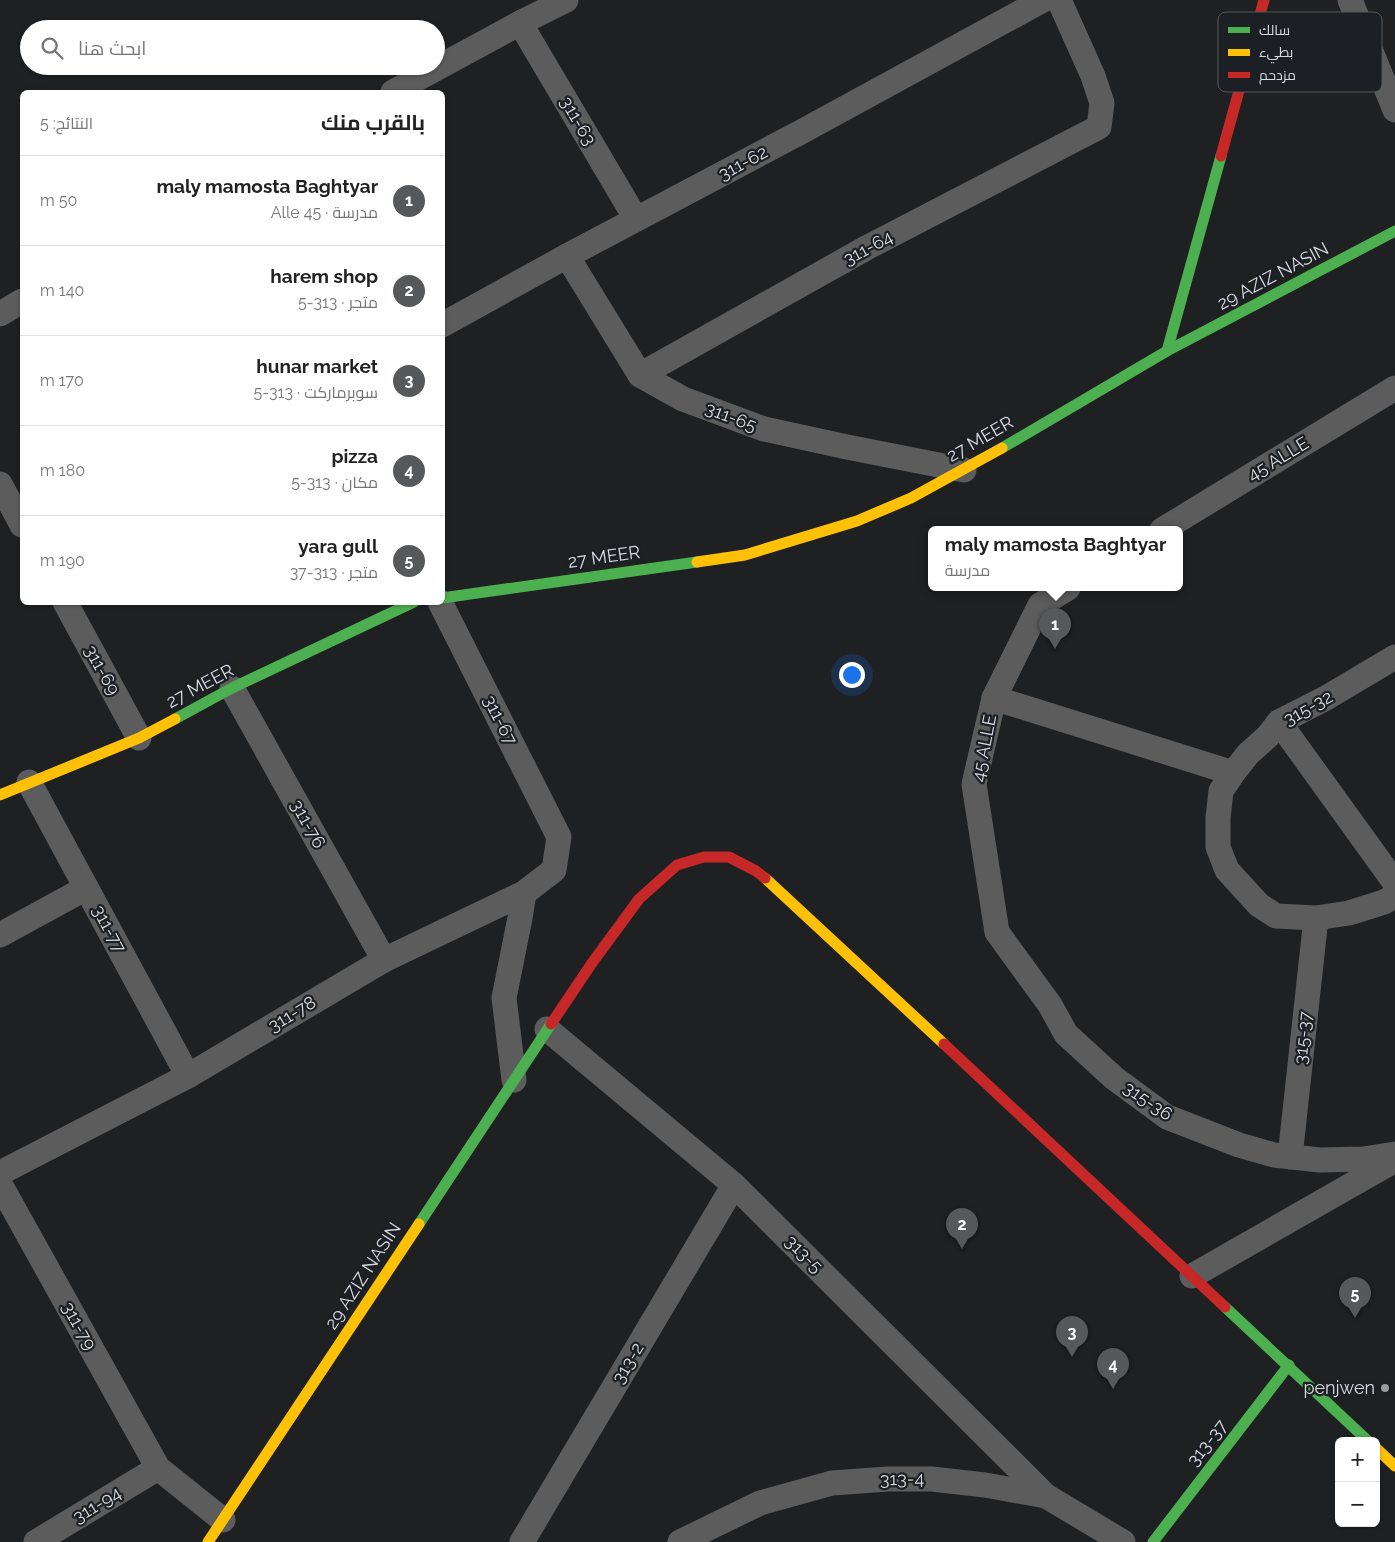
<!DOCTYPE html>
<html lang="ar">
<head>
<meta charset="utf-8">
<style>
	body { margin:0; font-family:Raleway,Cairo,sans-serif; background:#f6f6f6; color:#222; direction:rtl }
	.controls { position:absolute; right:15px; bottom:15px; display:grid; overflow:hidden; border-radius:8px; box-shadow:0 1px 4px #0004 }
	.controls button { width:45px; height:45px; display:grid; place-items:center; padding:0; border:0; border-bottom:1px solid #e0e0e0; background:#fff; color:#222; font:25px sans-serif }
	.you { position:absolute; left:851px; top:674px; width:18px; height:18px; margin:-12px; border:4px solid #fff; border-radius:50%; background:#1a73e8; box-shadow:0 0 0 8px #1a73e833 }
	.badge { display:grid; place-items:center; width:32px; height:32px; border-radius:50%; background:#575859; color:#fff; font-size:16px; font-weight:700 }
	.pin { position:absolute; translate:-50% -41px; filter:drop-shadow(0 1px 2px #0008) }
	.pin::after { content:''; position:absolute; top:26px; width:18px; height:15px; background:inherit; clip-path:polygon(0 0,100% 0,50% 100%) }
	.popup { position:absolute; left:928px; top:526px; width:255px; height:65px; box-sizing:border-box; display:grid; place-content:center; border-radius:8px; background:#fff; filter:drop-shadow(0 1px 4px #0005); font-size:16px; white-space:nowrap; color:#767676 }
	.popup b { font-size:19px; color:#222 }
	.popup::after { content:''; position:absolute; left:50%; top:100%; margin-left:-10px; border:10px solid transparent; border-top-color:#fff }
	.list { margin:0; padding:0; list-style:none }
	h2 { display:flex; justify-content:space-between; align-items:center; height:65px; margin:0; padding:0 20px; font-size:21px }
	h2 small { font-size:16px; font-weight:400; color:#767676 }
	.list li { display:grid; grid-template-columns:32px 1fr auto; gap:15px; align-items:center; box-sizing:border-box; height:90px; padding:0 20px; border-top:1px solid #e0e0e0 }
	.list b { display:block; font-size:19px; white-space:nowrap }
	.list p { margin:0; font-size:16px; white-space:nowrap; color:#767676 }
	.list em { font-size:16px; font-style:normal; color:#767676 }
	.icon { flex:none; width:28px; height:28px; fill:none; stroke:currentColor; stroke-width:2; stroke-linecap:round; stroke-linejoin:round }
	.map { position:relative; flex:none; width:1395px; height:1542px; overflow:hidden; direction:ltr }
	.search { position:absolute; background:#fff; box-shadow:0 1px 4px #0004; left:20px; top:20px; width:425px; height:55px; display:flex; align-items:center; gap:12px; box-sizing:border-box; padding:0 18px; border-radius:28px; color:#767676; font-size:19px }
	.panel { position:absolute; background:#fff; box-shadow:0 1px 4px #0004; left:20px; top:90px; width:425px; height:515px; border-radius:8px; direction:rtl }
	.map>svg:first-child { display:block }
</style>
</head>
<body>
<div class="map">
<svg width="1395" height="1542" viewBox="0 0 1395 1542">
	<rect width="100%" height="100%" fill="#1e2022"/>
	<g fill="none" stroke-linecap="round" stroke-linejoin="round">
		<g stroke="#5c5c5c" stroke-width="25">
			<path d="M 1350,0 L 1395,110"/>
			<path d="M 520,23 L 636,219"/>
			<path d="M 393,92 L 520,23 L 566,0"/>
			<path d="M 567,256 L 640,375 L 683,399 L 764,429 L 847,447 L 964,470"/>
			<path d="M 0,314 L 22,301"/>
			<path d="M 442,325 L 567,256 L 801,132 L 1043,0"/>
			<path d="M 640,375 L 868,247 L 1099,127 L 1102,103 L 1093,76 L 1059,0"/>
			<path d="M 0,484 L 22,525"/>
			<path d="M 1162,530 L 1395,388"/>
			<path d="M 1068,588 L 1040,605 L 994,698 L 974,784 L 997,932 L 1050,1005 L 1066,1034 L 1114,1078 L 1167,1117 L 1239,1145 L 1274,1155 L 1320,1160 L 1363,1159 L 1395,1154"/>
			<path d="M 65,602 L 139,738"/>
			<path d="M 1395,657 L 1326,698 L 1279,722 L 1268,736 L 1248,754 L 1233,773 L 1221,791 L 1218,818 L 1218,847 L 1227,870 L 1259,905 L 1276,916 L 1316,918 L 1349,913 L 1384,902 L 1395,896"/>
			<path d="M 232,688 L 384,960"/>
			<path d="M 994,698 L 1233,773"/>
			<path d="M 1279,722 L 1395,883"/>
			<path d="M 29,782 L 188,1076"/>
			<path d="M 0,935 L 86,888"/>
			<path d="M 547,1029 L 734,1185 L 1046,1496"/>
			<path d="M 514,1080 L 504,998 L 520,918 L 524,893"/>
			<path d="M 1290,1157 L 1316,918"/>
			<path d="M 0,1173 L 188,1076 L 384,960 L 524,893 L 554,870 L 559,837 L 440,602"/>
			<path d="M 0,1184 L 158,1468 L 223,1520"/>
			<path d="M 1192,1276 L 1395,1160"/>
			<path d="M 36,1542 L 158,1468"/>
			<path d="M 522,1542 L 734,1185"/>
			<path d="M 680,1542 L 760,1503 L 832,1483 L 888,1479 L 932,1479 L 985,1485 L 1046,1496 L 1123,1542"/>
		</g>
		<g stroke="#4caf50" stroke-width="11">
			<path d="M 1167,351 L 1395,231"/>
			<path d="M 1002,448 L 1167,351 L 1221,156"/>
			<path d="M 442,598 L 697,562"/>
			<path d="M 175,719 L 232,688 L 414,602"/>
			<path d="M 419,1224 L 551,1024"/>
			<path d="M 1225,1307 L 1368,1441"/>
			<path d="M 1153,1542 L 1289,1365"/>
		</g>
		<g stroke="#ffc107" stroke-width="11">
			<path d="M 697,562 L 745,555 L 857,521 L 911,498 L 1002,448"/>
			<path d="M 0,795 L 139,738 L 175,719"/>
			<path d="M 765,878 L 944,1044"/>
			<path d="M 1376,1448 L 1395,1466"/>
			<path d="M 208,1542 L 419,1224"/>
		</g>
		<g stroke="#c62828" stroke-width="11">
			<path d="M 1221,156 L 1264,0"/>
			<path d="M 551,1024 L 592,963 L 639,899 L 677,865 L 704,857 L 729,857 L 756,871 L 765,878"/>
			<path d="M 944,1044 L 1225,1307"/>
		</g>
	</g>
	<circle fill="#97999c" stroke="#1c1f24" stroke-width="2" cx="1385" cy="1388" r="5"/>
	<g text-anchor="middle" stroke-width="4.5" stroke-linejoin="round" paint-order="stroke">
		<g font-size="18" fill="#d8dade" stroke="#1c1f24">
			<text transform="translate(578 121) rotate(60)" y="6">311-63</text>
			<text transform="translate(743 163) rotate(-28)" y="6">311-62</text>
			<text transform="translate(868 248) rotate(-28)" y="6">311-64</text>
			<text transform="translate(1273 276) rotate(-28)" y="6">29 AZIZ NASIN</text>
			<text transform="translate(731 417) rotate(21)" y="6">311-65</text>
			<text transform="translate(980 439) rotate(-30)" y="6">27 MEER</text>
			<text transform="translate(1278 459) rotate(-31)" y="6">45 ALLE</text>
			<text transform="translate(604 557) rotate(-8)" y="6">27 MEER</text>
			<text transform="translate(102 670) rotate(61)" y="6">311-69</text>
			<text transform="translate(200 686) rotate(-28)" y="6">27 MEER</text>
			<text transform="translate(1308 708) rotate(-29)" y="6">315-32</text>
			<text transform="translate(500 720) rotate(63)" y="6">311-67</text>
			<text transform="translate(984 748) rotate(-79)" y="6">45 ALLE</text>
			<text transform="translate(308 824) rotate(61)" y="6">311-76</text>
			<text transform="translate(109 929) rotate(62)" y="6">311-77</text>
			<text transform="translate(292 1014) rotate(-31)" y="6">311-78</text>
			<text transform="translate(1303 1038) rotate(-84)" y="6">315-37</text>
			<text transform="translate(1148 1101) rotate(34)" y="6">315-36</text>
			<text transform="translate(804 1254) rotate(45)" y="6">313-5</text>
			<text transform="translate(363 1276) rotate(-57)" y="6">29 AZIZ NASIN</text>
			<text transform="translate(79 1326) rotate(61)" y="6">311-79</text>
			<text transform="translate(628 1363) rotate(-59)" y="6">313-2</text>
			<text transform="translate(1207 1443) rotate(-52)" y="6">313-37</text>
			<text transform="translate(902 1479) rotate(-1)" y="6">313-4</text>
			<text transform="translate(97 1505) rotate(-31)" y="6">311-94</text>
		</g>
		<g font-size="18" fill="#d8dade" stroke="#1c1f24" text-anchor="end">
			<text x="1375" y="1394">penjwen</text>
		</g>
	</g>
	<rect x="1218" y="12" width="164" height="80" rx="8" fill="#1c1f24" stroke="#54575c" stroke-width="1"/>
	<rect x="1228" y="27" width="22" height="6" fill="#4caf50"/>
	<rect x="1228" y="49" width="22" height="7" fill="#ffc107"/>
	<rect x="1228" y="72" width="22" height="6" fill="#c62828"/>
	<g font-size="14" fill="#d8dade">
		<text x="1259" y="35">سالك</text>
		<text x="1259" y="57">بطيء</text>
		<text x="1259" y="80">مزدحم</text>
	</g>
</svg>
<div class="controls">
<button>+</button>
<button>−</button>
</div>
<div class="you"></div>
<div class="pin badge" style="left:1055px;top:649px">1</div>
<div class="popup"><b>maly mamosta Baghtyar</b>مدرسة</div>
<div class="pin badge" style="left:962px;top:1249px">2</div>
<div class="pin badge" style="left:1072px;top:1357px">3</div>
<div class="pin badge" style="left:1113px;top:1389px">4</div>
<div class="pin badge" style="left:1355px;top:1318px">5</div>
<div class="search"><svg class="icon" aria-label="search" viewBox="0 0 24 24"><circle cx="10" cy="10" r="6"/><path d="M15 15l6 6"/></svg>ابحث هنا</div>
<section class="panel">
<h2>بالقرب منك<small>النتائج: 5</small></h2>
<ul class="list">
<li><span class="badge">1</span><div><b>maly mamosta Baghtyar</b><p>مدرسة · 45 Alle</p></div><em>50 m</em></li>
<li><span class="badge">2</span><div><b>harem shop</b><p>متجر · 313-5</p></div><em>140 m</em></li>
<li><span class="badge">3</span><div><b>hunar market</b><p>سوبرماركت · 313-5</p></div><em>170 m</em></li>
<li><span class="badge">4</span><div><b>pizza</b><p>مكان · 313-5</p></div><em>180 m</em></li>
<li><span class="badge">5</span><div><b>yara gull</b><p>متجر · 313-37</p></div><em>190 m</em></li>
</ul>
</section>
</div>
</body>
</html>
